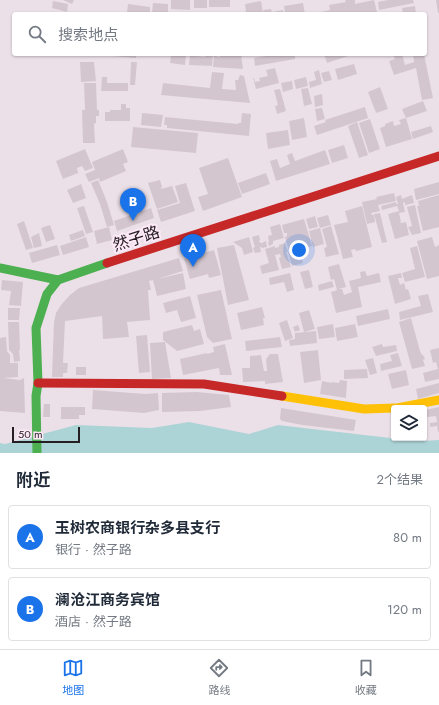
<!DOCTYPE html>
<html lang="zh">
<head>
<meta charset="utf-8">
<style>
	body { margin:0; font-family:Jost,"Noto Sans SC",sans-serif; background:#f6f6f7; color:#1f2937 }
	.controls { position:absolute; right:12px; bottom:12px; display:grid; overflow:hidden; border-radius:4px; box-shadow:0 1px 3px #0004 }
	.controls button { width:36px; height:36px; display:grid; place-items:center; padding:0; border:0; border-bottom:1px solid #e0e1e3; background:#fff; color:#1f2937; font:20px sans-serif }
	.scale { position:absolute; left:12px; bottom:10px; width:68px; box-sizing:border-box; padding-left:4px; border:2px solid #251e23; border-top:0; font-size:11px; line-height:14px; white-space:nowrap; color:#251e23; -webkit-text-stroke:3px #fde9f7; paint-order:stroke }
	.you { position:absolute; left:299px; top:250px; width:14px; height:14px; margin:-10px; border:3px solid #fff; border-radius:50%; background:#1a73e8; box-shadow:0 0 0 6px #1a73e833 }
	.badge { display:grid; place-items:center; width:26px; height:26px; border-radius:50%; background:#1a73e8; color:#fff; font-size:13px; font-weight:700 }
	.pin { position:absolute; translate:-50% -33px; filter:drop-shadow(0 1px 2px #0008) }
	.pin::after { content:''; position:absolute; top:21px; width:14px; height:12px; background:inherit; clip-path:polygon(0 0,100% 0,50% 100%) }
	.list { margin:0; padding:0; list-style:none }
	h2 { display:flex; justify-content:space-between; align-items:center; height:52px; margin:0; padding:0 16px; font-size:17px }
	h2 small { font-size:13px; font-weight:400; color:#747a83 }
	.list li { display:grid; grid-template-columns:26px 1fr auto; gap:12px; align-items:center; box-sizing:border-box; height:64px; margin:0 8px 8px; padding:0 8px; border:1px solid #e0e1e3; border-radius:4px }
	.list b { display:block; font-size:15px; white-space:nowrap }
	.list p { margin:0; font-size:13px; white-space:nowrap; color:#747a83 }
	.list em { font-size:13px; font-style:normal; color:#747a83 }
	.icon { flex:none; width:22px; height:22px; fill:none; stroke:currentColor; stroke-width:2; stroke-linecap:round; stroke-linejoin:round }
	.map { position:relative; flex:none; width:439px; height:453px; overflow:hidden }
	.search { position:absolute; background:#fff; box-shadow:0 1px 3px #0004; left:12px; right:12px; top:12px; height:44px; display:flex; align-items:center; gap:10px; box-sizing:border-box; padding:0 14px; border-radius:4px; color:#747a83; font-size:15px }
	.sheet { height:196px; background:#fff }
	nav { display:flex; justify-content:space-around; align-items:center; box-sizing:border-box; height:56px; border-top:1px solid #e0e1e3; background:#fff; font-size:11px; color:#747a83 }
	nav a { display:grid; justify-items:center; gap:2px }
	nav .on { color:#1a73e8 }
	.map>svg:first-child { display:block }
</style>
</head>
<body>
<div class="map">
<svg width="439" height="453" viewBox="0 0 439 453">
	<rect width="100%" height="100%" fill="#ece0e8"/>
	<path fill="#acd3d5" d="M 189,422 L 249,434 L 278,425 L 399,439 L 423,441 L 439,440 L 439,453 L 0,453 L 0,443 L 5,444 L 76,425 L 152,428 Z"/>
	<g fill="#d4c6cf">
		<path d="M 63,0 L 74,0 L 72,4 Z"/>
		<path d="M 171,0 L 190,0 L 190,10 L 171,9 Z"/>
		<rect x="194" y="0" width="13" height="8"/>
		<rect x="209" y="0" width="21" height="7"/>
		<path d="M 345,0 L 355,0 L 355,4 L 374,0 L 377,12 L 367,14 L 312,14 L 330,10 L 329,5 L 346,2 Z"/>
		<path d="M 388,0 L 413,0 L 414,3 L 379,10 L 378,2 Z"/>
		<path d="M 436,0 L 439,0 L 439,13 L 438,13 Z"/>
		<path d="M 53,1 L 68,4 L 67,12 L 52,8 Z"/>
		<path d="M 261,1 L 263,14 L 243,14 L 243,12 L 246,12 L 245,4 Z"/>
		<path d="M 153,3 L 168,4 L 168,14 L 152,13 Z"/>
		<path d="M 303,3 L 305,14 L 285,14 L 284,6 Z"/>
		<path d="M 128,4 L 150,7 L 150,14 L 127,12 Z"/>
		<path d="M 415,6 L 416,14 L 403,14 L 402,8 Z"/>
		<path d="M 271,9 L 272,12 L 283,10 L 283,14 L 264,14 L 263,10 Z"/>
		<path d="M 112,54 L 136,54 L 136,58 L 112,56 Z"/>
		<path d="M 171,54 L 186,56 L 185,65 L 170,63 Z"/>
		<path d="M 190,54 L 198,54 L 197,56 L 205,57 L 205,54 L 213,54 L 212,66 L 189,65 Z"/>
		<path d="M 220,54 L 241,54 L 243,69 L 213,67 L 214,56 L 220,57 Z"/>
		<path d="M 277,54 L 295,54 L 295,59 L 255,66 L 254,58 Z"/>
		<path d="M 324,54 L 354,54 L 327,63 Z"/>
		<path d="M 393,54 L 402,54 L 405,65 L 414,62 L 413,54 L 424,54 L 433,98 L 422,100 L 416,68 L 394,75 L 389,61 L 395,59 Z"/>
		<path d="M 80,62 L 94,62 L 96,81 L 81,82 Z"/>
		<path d="M 131,62 L 137,62 L 135,85 L 130,85 Z"/>
		<path d="M 354,64 L 357,74 L 338,80 L 335,69 Z"/>
		<path d="M 275,68 L 279,83 L 256,89 L 253,78 L 254,78 L 255,82 L 260,81 L 259,78 L 268,76 L 266,70 Z"/>
		<path d="M 319,70 L 322,84 L 310,88 L 309,82 L 316,80 L 314,72 Z"/>
		<path d="M 329,71 L 332,80 L 324,82 L 321,73 Z"/>
		<path d="M 212,72 L 224,73 L 222,89 L 236,90 L 235,80 L 238,80 L 240,75 L 244,76 L 250,103 L 161,95 L 163,83 L 210,88 Z"/>
		<path d="M 102,77 L 107,77 L 107,83 L 128,83 L 128,91 L 101,91 Z"/>
		<path d="M 306,77 L 308,86 L 296,89 L 294,80 Z"/>
		<path d="M 292,81 L 293,89 L 283,92 L 281,83 Z"/>
		<path d="M 84,83 L 96,83 L 97,110 L 99,110 L 99,116 L 96,116 L 96,123 L 94,124 L 95,143 L 83,143 L 82,110 L 85,110 Z"/>
		<path d="M 380,87 L 388,109 L 376,113 L 368,92 Z"/>
		<path d="M 308,88 L 312,104 L 304,106 L 301,89 Z"/>
		<path d="M 280,89 L 286,111 L 277,114 L 275,106 L 278,105 L 274,90 Z"/>
		<path d="M 322,94 L 323,105 L 315,107 L 314,96 Z"/>
		<path d="M 423,101 L 427,111 L 406,118 L 412,139 L 386,147 L 380,128 L 385,126 L 385,124 L 393,121 L 394,126 L 401,124 L 399,120 L 406,118 L 402,109 Z"/>
		<path d="M 121,104 L 126,104 L 126,108 L 130,108 L 130,121 L 105,121 L 105,112 L 110,112 L 110,110 L 121,110 Z"/>
		<path d="M 365,107 L 368,118 L 317,135 L 314,126 L 326,122 L 325,120 Z"/>
		<path d="M 322,108 L 325,119 L 317,121 L 315,109 Z"/>
		<path d="M 142,113 L 163,115 L 161,127 L 141,125 Z"/>
		<path d="M 242,113 L 251,114 L 249,136 L 167,128 L 167,125 L 164,125 L 165,117 L 238,124 L 238,123 L 241,123 Z"/>
		<path d="M 304,118 L 307,137 L 292,140 L 289,121 Z"/>
		<path d="M 370,119 L 380,149 L 369,153 L 359,123 Z"/>
		<path d="M 357,122 L 368,155 L 359,158 L 348,126 Z"/>
		<path d="M 431,126 L 433,132 L 413,139 L 411,132 Z"/>
		<path d="M 133,127 L 198,133 L 196,153 L 131,147 Z"/>
		<path d="M 288,130 L 290,145 L 268,149 L 266,133 Z"/>
		<path d="M 344,145 L 348,158 L 332,163 L 328,150 Z"/>
		<path d="M 85,149 L 93,168 L 85,171 L 82,166 L 77,168 L 78,173 L 63,179 L 56,161 Z"/>
		<path d="M 123,149 L 128,162 L 123,164 L 126,171 L 100,182 L 99,178 L 89,182 L 85,174 L 95,170 L 92,162 Z"/>
		<path d="M 325,150 L 330,164 L 276,181 L 270,161 L 277,159 L 280,168 L 290,164 L 287,155 L 292,153 L 295,161 Z"/>
		<path d="M 228,158 L 242,197 L 203,211 L 198,197 L 208,194 L 199,168 Z"/>
		<path d="M 266,173 L 270,184 L 242,194 L 238,183 Z"/>
		<path d="M 98,180 L 107,202 L 114,225 L 107,227 L 100,204 L 91,183 Z"/>
		<path d="M 160,180 L 162,187 L 161,188 L 161,189 L 172,186 L 178,202 L 157,209 L 148,183 Z"/>
		<path d="M 439,182 L 439,194 L 416,200 L 414,189 Z"/>
		<path d="M 186,183 L 195,211 L 161,222 L 157,210 L 180,203 L 175,186 Z"/>
		<path d="M 81,184 L 86,198 L 73,203 L 67,190 Z"/>
		<path d="M 394,193 L 396,201 L 378,205 L 380,211 L 371,213 L 372,215 L 374,215 L 375,222 L 367,224 L 362,202 L 377,199 L 376,197 Z"/>
		<path d="M 401,195 L 402,199 L 412,195 L 414,203 L 405,205 L 405,202 L 403,203 L 405,212 L 399,213 L 401,222 L 400,222 L 401,223 L 406,222 L 409,235 L 395,239 L 388,214 L 399,211 L 397,206 L 382,210 L 381,206 L 396,202 L 396,204 L 398,204 L 396,197 Z"/>
		<path d="M 439,195 L 439,227 L 423,231 L 417,206 L 419,206 L 418,201 Z"/>
		<path d="M 415,205 L 421,233 L 412,235 L 408,227 L 412,226 L 407,207 Z"/>
		<path d="M 84,206 L 93,232 L 86,234 L 77,208 Z"/>
		<path d="M 362,206 L 372,247 L 356,251 L 355,249 L 351,250 L 353,257 L 343,259 L 334,225 L 348,222 L 345,211 Z"/>
		<path d="M 151,208 L 154,218 L 117,231 L 114,221 Z"/>
		<path d="M 380,213 L 387,242 L 382,243 L 374,214 Z"/>
		<path d="M 328,215 L 331,225 L 320,228 L 324,244 L 313,247 L 309,231 L 320,228 L 317,218 Z"/>
		<path d="M 315,216 L 318,227 L 309,229 L 306,219 Z"/>
		<path d="M 304,219 L 312,246 L 300,250 L 299,248 L 289,251 L 285,237 L 287,236 L 287,233 L 284,233 L 282,225 Z"/>
		<path d="M 24,221 L 33,248 L 26,250 L 17,224 Z"/>
		<path d="M 280,224 L 284,238 L 273,241 L 273,244 L 269,246 L 268,242 L 269,242 L 268,236 L 272,235 L 270,227 Z"/>
		<path d="M 50,225 L 55,239 L 46,242 L 41,228 Z"/>
		<path d="M 331,226 L 339,254 L 326,257 L 324,248 L 327,247 L 322,229 Z"/>
		<path d="M 109,227 L 112,240 L 97,244 L 94,231 Z"/>
		<path d="M 83,230 L 85,236 L 71,241 L 69,235 Z"/>
		<path d="M 39,233 L 42,246 L 34,248 L 31,237 Z"/>
		<path d="M 259,235 L 260,239 L 259,242 L 262,243 L 266,241 L 267,247 L 262,248 L 261,247 L 260,247 L 261,252 L 255,253 L 253,248 L 255,247 L 252,237 Z"/>
		<path d="M 86,237 L 89,247 L 63,255 L 60,246 Z"/>
		<path d="M 249,237 L 253,252 L 244,255 L 242,248 L 233,242 Z"/>
		<path d="M 432,237 L 435,247 L 439,245 L 439,276 L 427,279 L 417,241 Z"/>
		<path d="M 285,243 L 288,252 L 286,252 L 291,267 L 282,269 L 279,258 L 281,257 L 280,254 L 275,255 L 279,270 L 262,274 L 260,266 L 269,263 L 265,249 L 275,246 L 275,248 L 279,247 L 279,245 Z"/>
		<path d="M 57,245 L 60,255 L 32,263 L 29,253 Z"/>
		<path d="M 234,245 L 249,300 L 228,305 L 217,248 Z"/>
		<path d="M 417,246 L 425,277 L 405,282 L 402,273 L 415,269 L 410,248 Z"/>
		<path d="M 299,249 L 303,263 L 292,266 L 288,252 Z"/>
		<path d="M 214,250 L 221,275 L 209,278 L 208,274 L 190,279 L 184,259 Z"/>
		<path d="M 179,258 L 183,271 L 157,279 L 183,273 L 186,289 L 157,296 L 153,280 L 149,281 L 151,290 L 148,290 L 150,320 L 127,322 L 129,337 L 103,339 L 102,316 L 65,321 L 63,363 L 68,363 L 67,373 L 63,373 L 63,377 L 52,377 L 54,322 L 56,313 L 61,305 L 70,295 L 79,288 Z"/>
		<path d="M 339,264 L 346,287 L 338,289 L 342,289 L 344,295 L 352,292 L 349,281 L 361,278 L 360,272 L 365,271 L 367,276 L 379,273 L 381,282 L 358,287 L 362,307 L 336,313 L 331,292 L 337,290 L 334,279 L 331,280 L 328,267 Z"/>
		<path d="M 309,270 L 313,287 L 305,289 L 300,272 Z"/>
		<path d="M 290,273 L 294,290 L 287,292 L 284,282 L 270,285 L 269,278 Z"/>
		<path d="M 401,273 L 402,278 L 398,278 L 400,285 L 404,283 L 406,290 L 408,289 L 411,299 L 395,304 L 388,276 Z"/>
		<path d="M 2,280 L 23,282 L 21,306 L 9,305 L 11,291 L 1,290 Z"/>
		<path d="M 332,281 L 334,287 L 319,291 L 318,285 Z"/>
		<path d="M 221,290 L 232,339 L 213,343 L 207,337 L 197,295 Z"/>
		<path d="M 428,294 L 433,312 L 400,320 L 399,312 L 421,306 L 418,296 Z"/>
		<path d="M 190,296 L 196,318 L 181,322 L 177,310 L 166,313 L 163,303 Z"/>
		<path d="M 262,307 L 265,318 L 263,318 L 264,325 L 241,330 L 237,313 Z"/>
		<path d="M 8,308 L 20,308 L 19,320 L 8,320 Z"/>
		<path d="M 388,309 L 390,319 L 358,326 L 356,316 Z"/>
		<path d="M 309,310 L 315,329 L 304,332 L 299,313 Z"/>
		<path d="M 411,318 L 420,351 L 422,355 L 423,355 L 425,359 L 423,360 L 425,366 L 412,369 L 399,322 Z"/>
		<path d="M 287,320 L 293,338 L 285,341 L 279,323 Z"/>
		<path d="M 8,322 L 19,322 L 20,350 L 19,350 L 20,361 L 14,362 L 13,354 L 9,350 Z"/>
		<path d="M 333,324 L 335,337 L 319,339 L 317,327 Z"/>
		<path d="M 355,324 L 358,337 L 337,341 L 335,328 Z"/>
		<path d="M 192,325 L 194,331 L 200,329 L 204,344 L 177,351 L 163,340 L 163,332 Z"/>
		<path d="M 298,325 L 300,330 L 295,332 L 293,327 Z"/>
		<path d="M 316,331 L 317,343 L 290,346 L 289,340 L 295,339 L 295,333 Z"/>
		<path d="M 147,335 L 150,372 L 139,373 L 136,336 Z"/>
		<path d="M 6,337 L 7,351 L 10,355 L 10,363 L 18,363 L 18,377 L 3,378 L 20,380 L 24,378 L 25,413 L 0,411 L 0,338 Z"/>
		<path d="M 280,337 L 282,347 L 246,351 L 245,341 Z"/>
		<path d="M 165,342 L 171,378 L 152,379 L 150,343 Z"/>
		<path d="M 225,344 L 232,375 L 220,375 L 219,368 L 183,375 L 180,359 L 207,353 L 207,354 L 214,352 L 213,347 Z"/>
		<path d="M 382,344 L 383,347 L 396,345 L 397,351 L 376,356 L 372,347 Z"/>
		<path d="M 439,348 L 439,379 L 425,382 L 423,373 L 438,369 L 436,362 L 433,363 L 430,350 Z"/>
		<path d="M 318,350 L 321,380 L 304,383 L 300,352 Z"/>
		<path d="M 398,353 L 402,366 L 381,371 L 380,364 L 392,361 L 390,355 Z"/>
		<path d="M 270,354 L 278,354 L 283,382 L 265,384 L 265,381 L 243,382 L 242,368 L 250,368 L 250,356 L 261,355 L 264,371 L 267,371 L 266,359 Z"/>
		<path d="M 373,358 L 377,373 L 370,375 L 365,360 Z"/>
		<rect x="76" y="367" width="10" height="8"/>
		<path d="M 367,369 L 368,378 L 344,379 L 344,370 Z"/>
		<path d="M 406,370 L 409,385 L 392,389 L 388,374 Z"/>
		<path d="M 340,380 L 347,381 L 346,398 L 320,394 L 322,381 L 332,383 L 332,382 L 339,383 Z"/>
		<path d="M 439,383 L 439,393 L 418,399 L 416,389 Z"/>
		<path d="M 93,390 L 145,394 L 158,393 L 159,410 L 144,413 L 92,409 Z"/>
		<path d="M 197,392 L 229,395 L 231,407 L 200,411 L 162,412 L 162,393 Z"/>
		<path d="M 44,404 L 50,404 L 50,417 L 43,417 Z"/>
		<path d="M 61,407 L 85,407 L 85,415 L 79,415 L 79,419 L 61,419 Z"/>
		<path d="M 439,407 L 439,432 L 438,432 L 437,426 L 430,427 L 430,423 L 437,422 L 436,416 L 427,417 L 425,410 Z"/>
		<path d="M 281,408 L 356,420 L 354,431 L 302,425 L 282,421 L 280,419 Z"/>
	</g>
	<g fill="none" stroke-linecap="round" stroke-linejoin="round">
		<g stroke="#4caf50" stroke-width="9">
			<path d="M 0,268 L 58,280"/>
			<path d="M 37,453 L 36,396 L 38,383 L 36,328 L 47,294 L 58,280 L 107,263"/>
		</g>
		<g stroke="#ffc107" stroke-width="9">
			<path d="M 282,396 L 364,409 L 394,408"/>
			<path d="M 397,408 L 439,400"/>
		</g>
		<g stroke="#c62828" stroke-width="9">
			<path d="M 107,263 L 439,156"/>
			<path d="M 38,383 L 204,384 L 282,396"/>
		</g>
	</g>
	<g text-anchor="middle" stroke-width="4" stroke-linejoin="round" paint-order="stroke">
		<g font-size="16" fill="#251e23" stroke="#fde9f7">
			<text transform="translate(136 238) rotate(-18)" y="6">然子路</text>
		</g>
	</g>
</svg>
<div class="controls">
<button><svg class="icon" aria-label="layers" viewBox="0 0 24 24"><path d="M12 4l9 5-9 5-9-5zM3 14l9 5 9-5"/></svg></button>
</div>
<div class="scale">50 m</div>
<div class="you"></div>
<div class="pin badge" style="left:193px;top:267px">A</div>
<div class="pin badge" style="left:133px;top:221px">B</div>
<div class="search"><svg class="icon" aria-label="search" viewBox="0 0 24 24"><circle cx="10" cy="10" r="6"/><path d="M15 15l6 6"/></svg>搜索地点</div>
</div>
<section class="sheet">
<h2>附近<small>2个结果</small></h2>
<ul class="list">
<li><span class="badge">A</span><div><b>玉树农商银行杂多县支行</b><p>银行 · 然子路</p></div><em>80 m</em></li>
<li><span class="badge">B</span><div><b>澜沧江商务宾馆</b><p>酒店 · 然子路</p></div><em>120 m</em></li>
</ul>
</section>
<nav>
<a class="on"><svg class="icon" aria-label="map" viewBox="0 0 24 24"><path d="M3 6l6-2 6 2 6-2v14l-6 2-6-2-6 2zM9 4v14M15 6v14"/></svg>地图</a>
<a><svg class="icon" aria-label="directions" viewBox="0 0 24 24"><path d="M12 3l9 9-9 9-9-9zM9 14v-3h6M13 9l2 2-2 2"/></svg>路线</a>
<a><svg class="icon" aria-label="saved" viewBox="0 0 24 24"><path d="M7 4h10v16l-5-4-5 4z"/></svg>收藏</a>
</nav>
</body>
</html>
